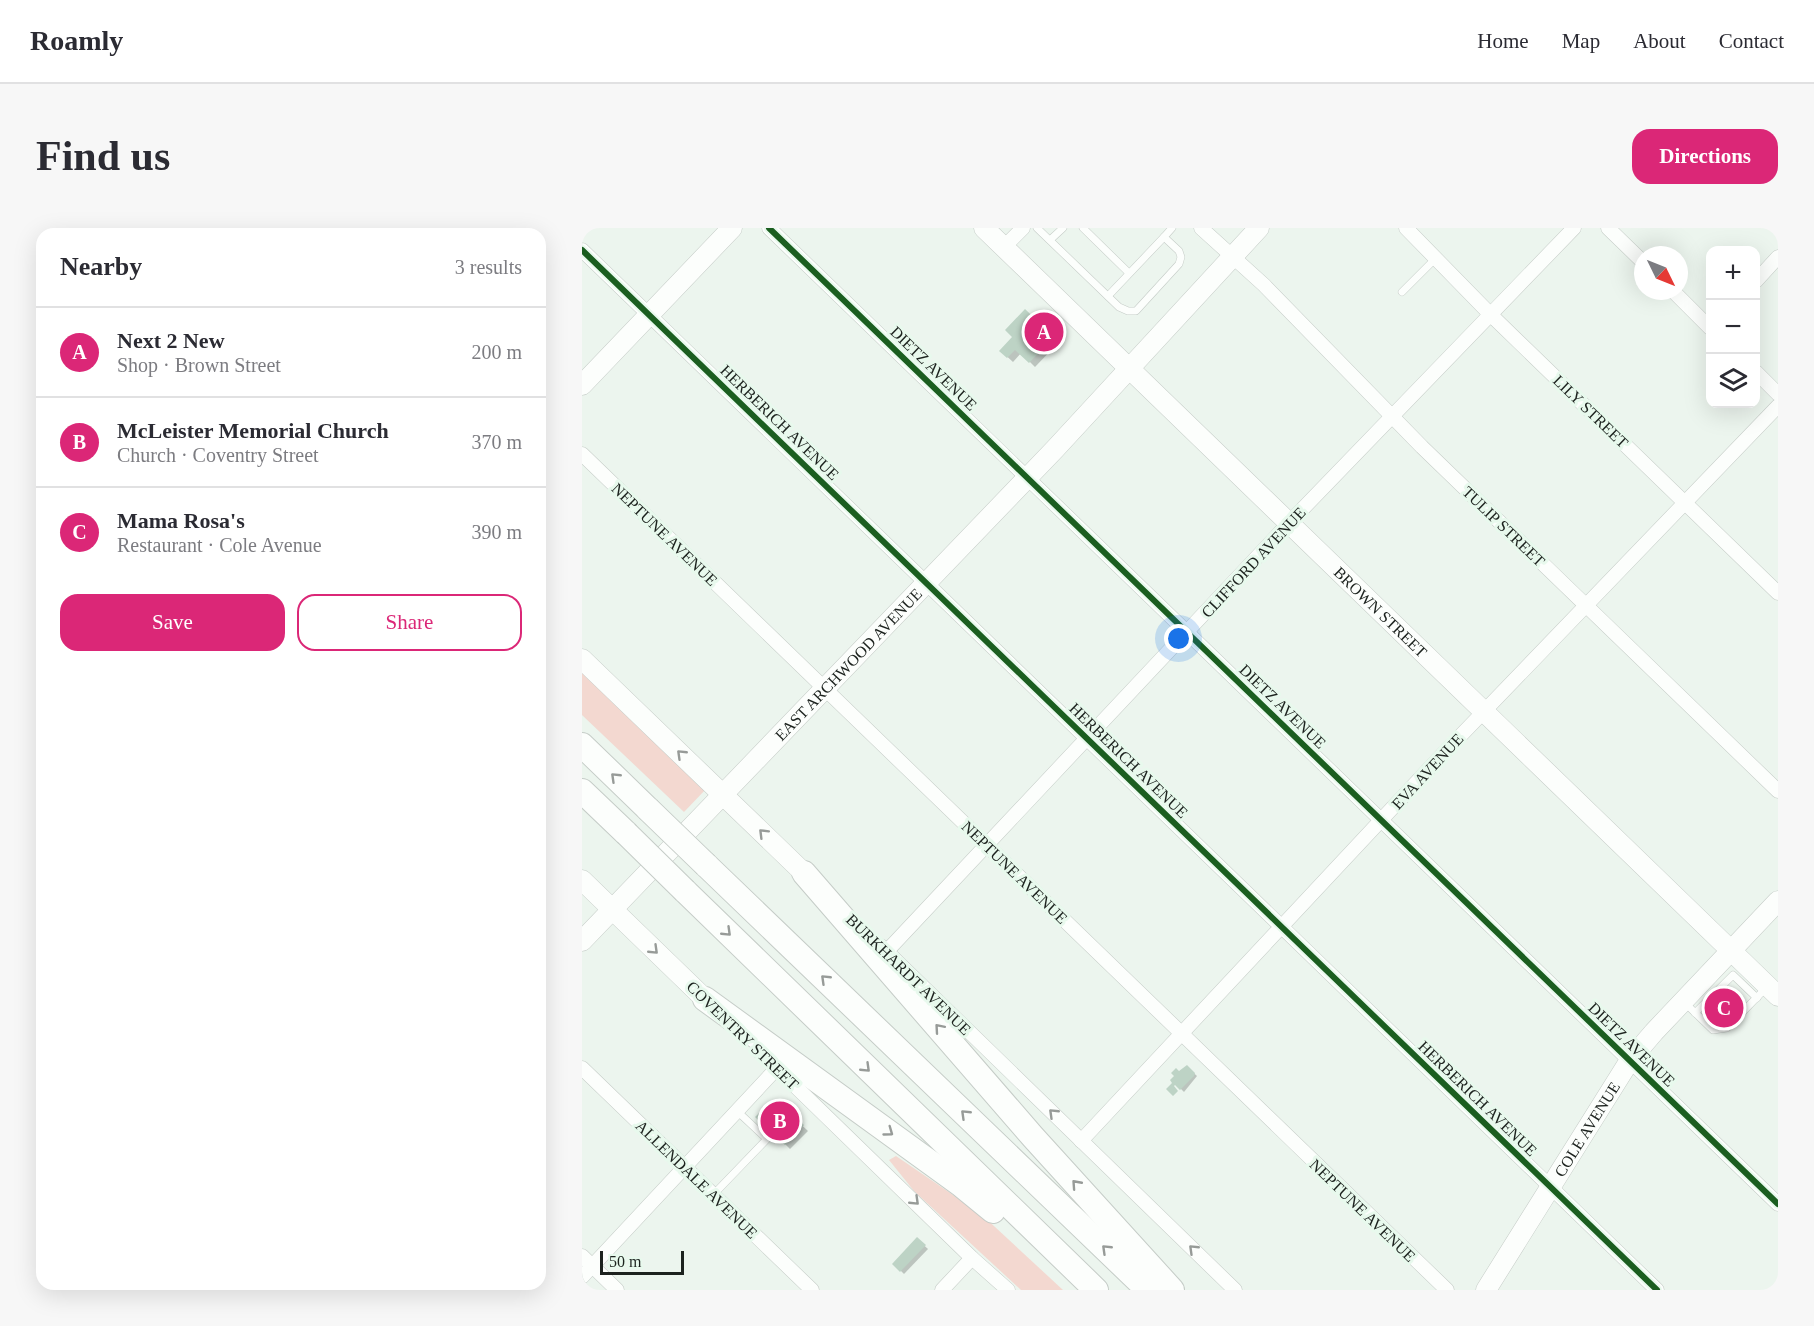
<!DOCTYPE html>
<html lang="en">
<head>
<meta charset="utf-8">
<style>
	body { margin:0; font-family:Georgia,serif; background:#f7f7f7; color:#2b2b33 }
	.controls { position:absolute; right:18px; top:18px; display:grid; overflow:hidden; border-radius:12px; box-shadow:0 6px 24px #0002 }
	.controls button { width:54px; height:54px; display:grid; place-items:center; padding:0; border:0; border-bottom:2px solid #e1e1e2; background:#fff; color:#2b2b33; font:30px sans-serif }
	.compass { position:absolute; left:1052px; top:18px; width:54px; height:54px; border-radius:50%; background:#fff; box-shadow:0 6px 24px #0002; rotate:133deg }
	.scale { position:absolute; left:18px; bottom:15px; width:84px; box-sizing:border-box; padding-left:6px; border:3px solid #1c221e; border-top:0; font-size:16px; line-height:21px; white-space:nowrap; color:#1c221e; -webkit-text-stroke:4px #e8f9ed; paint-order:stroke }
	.you { position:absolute; left:597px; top:411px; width:21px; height:21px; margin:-15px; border:4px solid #fff; border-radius:50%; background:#1a73e8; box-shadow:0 0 0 9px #1a73e833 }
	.badge { display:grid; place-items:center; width:39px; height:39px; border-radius:50%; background:#db2777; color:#fff; font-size:20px; font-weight:700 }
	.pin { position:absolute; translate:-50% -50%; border:3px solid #fff; box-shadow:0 2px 6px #0006 }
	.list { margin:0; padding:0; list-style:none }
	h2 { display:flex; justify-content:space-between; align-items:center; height:78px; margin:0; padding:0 24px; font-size:26px }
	h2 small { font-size:20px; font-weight:400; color:#7c7c81 }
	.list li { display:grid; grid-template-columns:39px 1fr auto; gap:18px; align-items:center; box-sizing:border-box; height:90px; padding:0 24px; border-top:2px solid #e1e1e2 }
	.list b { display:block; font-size:22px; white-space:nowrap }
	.list p { margin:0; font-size:20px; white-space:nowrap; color:#7c7c81 }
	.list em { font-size:20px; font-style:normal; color:#7c7c81 }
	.actions { display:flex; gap:12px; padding:18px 24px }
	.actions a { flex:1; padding:14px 0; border:2px solid #db2777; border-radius:18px; text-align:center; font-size:21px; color:#db2777 }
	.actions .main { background:#db2777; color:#fff }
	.icon { flex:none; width:33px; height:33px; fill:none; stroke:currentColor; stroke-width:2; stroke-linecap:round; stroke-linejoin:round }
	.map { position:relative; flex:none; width:1196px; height:1062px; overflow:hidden; border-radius:18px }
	header { display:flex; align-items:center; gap:36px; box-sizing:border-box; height:84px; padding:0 30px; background:#fff; border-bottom:2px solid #e1e1e2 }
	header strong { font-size:28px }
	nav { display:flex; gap:33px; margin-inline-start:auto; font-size:21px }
	.intro { display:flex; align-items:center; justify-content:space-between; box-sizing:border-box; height:144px; padding:0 36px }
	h1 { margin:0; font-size:42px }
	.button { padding:15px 27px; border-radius:18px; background:#db2777; color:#fff; font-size:21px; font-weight:700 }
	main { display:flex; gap:36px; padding:0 36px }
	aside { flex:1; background:#fff; border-radius:18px; box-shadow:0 6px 24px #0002 }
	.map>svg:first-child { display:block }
</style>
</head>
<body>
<header>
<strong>Roamly</strong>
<nav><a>Home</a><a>Map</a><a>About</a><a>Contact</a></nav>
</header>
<div class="intro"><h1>Find us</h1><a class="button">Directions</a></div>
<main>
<aside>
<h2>Nearby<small>3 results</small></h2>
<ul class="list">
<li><span class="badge">A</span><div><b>Next 2 New</b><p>Shop · Brown Street</p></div><em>200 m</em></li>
<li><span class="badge">B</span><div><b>McLeister Memorial Church</b><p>Church · Coventry Street</p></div><em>370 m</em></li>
<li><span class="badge">C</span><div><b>Mama Rosa's</b><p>Restaurant · Cole Avenue</p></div><em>390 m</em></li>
</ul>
<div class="actions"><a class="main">Save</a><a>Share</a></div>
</aside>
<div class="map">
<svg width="1196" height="1062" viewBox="0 0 1196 1062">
	<rect width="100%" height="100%" fill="#ecf5ee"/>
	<g fill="#f3d8d0">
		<path d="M 0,438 L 124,561 L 102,584 L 0,487 Z"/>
		<path d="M 314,928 L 399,986 L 481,1062 L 439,1062 L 332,963 L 307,932 Z"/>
	</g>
	<g fill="#0003">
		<path d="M 443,84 L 476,115 L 453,139 L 439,125 L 431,134 L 419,123 L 432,109 Z"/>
		<path d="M 1146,762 L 1164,779 L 1141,803 L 1123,786 Z"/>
		<path d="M 605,839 L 615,848 L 602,864 L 597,859 L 597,845 Z"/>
		<path d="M 208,886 L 226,903 L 208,921 L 176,889 L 203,892 Z"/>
		<path d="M 335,1011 L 346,1021 L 322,1046 L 312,1036 Z"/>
	</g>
	<g fill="#bdd3c5">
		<path d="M 443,81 L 472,109 L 447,135 L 433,122 L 425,130 L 417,123 L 430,109 L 423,102 Z"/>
		<path d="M 1146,760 L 1160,774 L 1136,800 L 1121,786 Z"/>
		<path d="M 605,837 L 613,845 L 612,848 L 598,862 L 593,857 L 592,858 L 596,863 L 591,868 L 584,861 L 590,855 L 588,852 L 592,848 L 589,845 L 594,840 L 597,843 Z"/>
		<path d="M 187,875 L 202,890 L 208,884 L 222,897 L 203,917 L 173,889 Z"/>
		<path d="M 335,1009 L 344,1017 L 318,1044 L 310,1036 Z"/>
	</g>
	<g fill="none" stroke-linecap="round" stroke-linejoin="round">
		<g stroke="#c5ccc7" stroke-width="8">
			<g id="lane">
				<path d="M 455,0 L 537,79 L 546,83 L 554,83 L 597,36 L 599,29 L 597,23 L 582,9 L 590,0"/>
				<path d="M 501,0 L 547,45"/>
				<path d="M 468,12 L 481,0"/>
				<path d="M 820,64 L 854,30"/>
				<path d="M 526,68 L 582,9"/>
				<path d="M 1103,775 L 1131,802 L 1145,800 L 1184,760"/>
				<path d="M 1113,785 L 1151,747 L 1175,770"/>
				<path d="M 131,967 L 185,911 L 156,884"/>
			</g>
		</g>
		<g stroke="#c5ccc7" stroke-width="15">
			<g id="street">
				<path d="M 187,0 L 1196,976"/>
				<path d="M 619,0 L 682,57 L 840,219 L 1196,563"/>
				<path d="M 824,0 L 909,87 L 1196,365"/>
				<path d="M 1026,0 L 1061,34"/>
				<path d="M 422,19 L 441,0"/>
				<path d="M 0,22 L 1075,1062"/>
				<path d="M 1174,53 L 1196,29"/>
				<path d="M 1091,63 L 1128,100"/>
				<path d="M 1174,144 L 1196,166"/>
				<path d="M 0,226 L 865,1062"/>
				<path d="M 299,718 L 653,1062"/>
				<path d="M 305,723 L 707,295 L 992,0"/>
				<path d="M 176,822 L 390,1030 L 426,1062"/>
				<path d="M 0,840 L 230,1062"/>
				<path d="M 499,913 L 859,528 L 1196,178"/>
				<path d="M 0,1028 L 35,1062"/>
				<path d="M 0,1049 L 195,840"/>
				<path d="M 360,1062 L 390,1030"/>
			</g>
		</g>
		<g stroke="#c5ccc7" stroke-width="21">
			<g id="secondary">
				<path id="s1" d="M 402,0 L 1196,768"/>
				<path d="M 0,157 L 150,0"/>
				<path d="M 0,431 L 222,645"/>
				<path d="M 0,652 L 123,771"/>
				<path id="s2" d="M 0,713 L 473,221 L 677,0"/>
				<path id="s3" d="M 904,1062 L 1048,832 L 1072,804 L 1196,673"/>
			</g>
		</g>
		<g stroke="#c5ccc7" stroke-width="26">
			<g id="highway">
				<path d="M 0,517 L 66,581"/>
				<path d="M 0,563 L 44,605"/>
				<path d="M 124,637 L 566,1062"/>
				<path d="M 222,645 L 451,909 L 590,1062"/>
				<path d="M 103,663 L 514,1062"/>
				<path d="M 123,771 L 378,956 L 411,983"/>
			</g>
		</g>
		<use href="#lane" stroke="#fcfefc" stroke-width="7"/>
		<use href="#street" stroke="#fcfefc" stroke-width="14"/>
		<use href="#secondary" stroke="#fcfefc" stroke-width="20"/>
		<use href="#highway" stroke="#fcfefc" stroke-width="24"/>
		<g stroke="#c5ccc7" stroke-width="26" stroke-linecap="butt">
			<g id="highway-bridge">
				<path d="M 66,581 L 124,637"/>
				<path d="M 44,605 L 103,663"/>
			</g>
		</g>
		<use href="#highway-bridge" stroke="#fcfefc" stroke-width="24"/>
		<g stroke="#e8f9ed" stroke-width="10">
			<g id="cycleway">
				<path d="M 187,0 L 1196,976"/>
				<path d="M 0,22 L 1075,1062"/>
			</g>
		</g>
		<use href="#cycleway" stroke="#1b5e20" stroke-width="6"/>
	</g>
	<defs><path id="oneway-chevron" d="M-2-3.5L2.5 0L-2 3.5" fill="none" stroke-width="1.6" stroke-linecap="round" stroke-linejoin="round" transform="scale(1.5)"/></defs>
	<g stroke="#979b98">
		<use href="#oneway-chevron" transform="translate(99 526) rotate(-136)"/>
		<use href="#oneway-chevron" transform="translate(33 549) rotate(-136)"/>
		<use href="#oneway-chevron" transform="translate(181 605) rotate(-135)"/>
		<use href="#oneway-chevron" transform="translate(145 704) rotate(44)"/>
		<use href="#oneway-chevron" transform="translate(72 722) rotate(44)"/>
		<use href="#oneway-chevron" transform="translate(243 751) rotate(-136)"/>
		<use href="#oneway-chevron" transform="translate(357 800) rotate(-131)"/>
		<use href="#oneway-chevron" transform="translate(284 840) rotate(44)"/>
		<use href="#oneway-chevron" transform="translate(471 885) rotate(-136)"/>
		<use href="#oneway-chevron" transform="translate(383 886) rotate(-136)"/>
		<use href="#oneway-chevron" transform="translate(307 904) rotate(36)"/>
		<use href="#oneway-chevron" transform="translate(494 956) rotate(-132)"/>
		<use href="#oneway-chevron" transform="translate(333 973) rotate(44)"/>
		<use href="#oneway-chevron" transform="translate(524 1021) rotate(-136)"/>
		<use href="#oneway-chevron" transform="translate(611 1021) rotate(-136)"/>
	</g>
	<g text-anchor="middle" stroke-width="6" stroke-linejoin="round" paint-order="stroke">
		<g font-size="16" fill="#1c221e" stroke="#e8f9ed">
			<text transform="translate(352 140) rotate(44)" y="6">DIETZ AVENUE</text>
			<text transform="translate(1009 183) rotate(44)" y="6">LILY STREET</text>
			<text transform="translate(198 194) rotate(44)" y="6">HERBERICH AVENUE</text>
			<text transform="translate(922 298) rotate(44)" y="6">TULIP STREET</text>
			<text transform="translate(83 306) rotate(44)" y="6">NEPTUNE AVENUE</text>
			<text transform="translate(671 334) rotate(-47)" y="6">CLIFFORD AVENUE</text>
			<text dy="6" stroke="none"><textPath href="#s1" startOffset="552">BROWN STREET</textPath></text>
			<text dy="6" stroke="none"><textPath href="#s2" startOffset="384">EAST ARCHWOOD AVENUE</textPath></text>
			<text transform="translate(701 478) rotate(44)" y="6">DIETZ AVENUE</text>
			<text transform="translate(547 532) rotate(44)" y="6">HERBERICH AVENUE</text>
			<text transform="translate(845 543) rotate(-47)" y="6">EVA AVENUE</text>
			<text transform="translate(433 644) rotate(44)" y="6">NEPTUNE AVENUE</text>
			<text transform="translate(327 746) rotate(44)" y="6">BURKHARDT AVENUE</text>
			<text transform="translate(161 807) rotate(44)" y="6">COVENTRY STREET</text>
			<text transform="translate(1050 816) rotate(44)" y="6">DIETZ AVENUE</text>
			<text transform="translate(896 870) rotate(44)" y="6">HERBERICH AVENUE</text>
			<text dy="6" stroke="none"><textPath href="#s3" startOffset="190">COLE AVENUE</textPath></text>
			<text transform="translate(115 951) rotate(44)" y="6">ALLENDALE AVENUE</text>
			<text transform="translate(781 982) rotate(44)" y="6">NEPTUNE AVENUE</text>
		</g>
	</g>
</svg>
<div class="controls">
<button>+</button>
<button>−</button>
<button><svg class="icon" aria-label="layers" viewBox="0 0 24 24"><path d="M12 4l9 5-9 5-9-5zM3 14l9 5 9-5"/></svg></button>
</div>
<svg class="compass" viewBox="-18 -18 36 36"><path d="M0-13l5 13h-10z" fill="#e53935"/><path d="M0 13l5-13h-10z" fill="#7c7c81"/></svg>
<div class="scale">50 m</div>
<div class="you"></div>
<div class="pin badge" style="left:462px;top:104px">A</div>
<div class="pin badge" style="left:198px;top:893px">B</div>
<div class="pin badge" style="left:1142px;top:780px">C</div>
</div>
</main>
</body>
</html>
